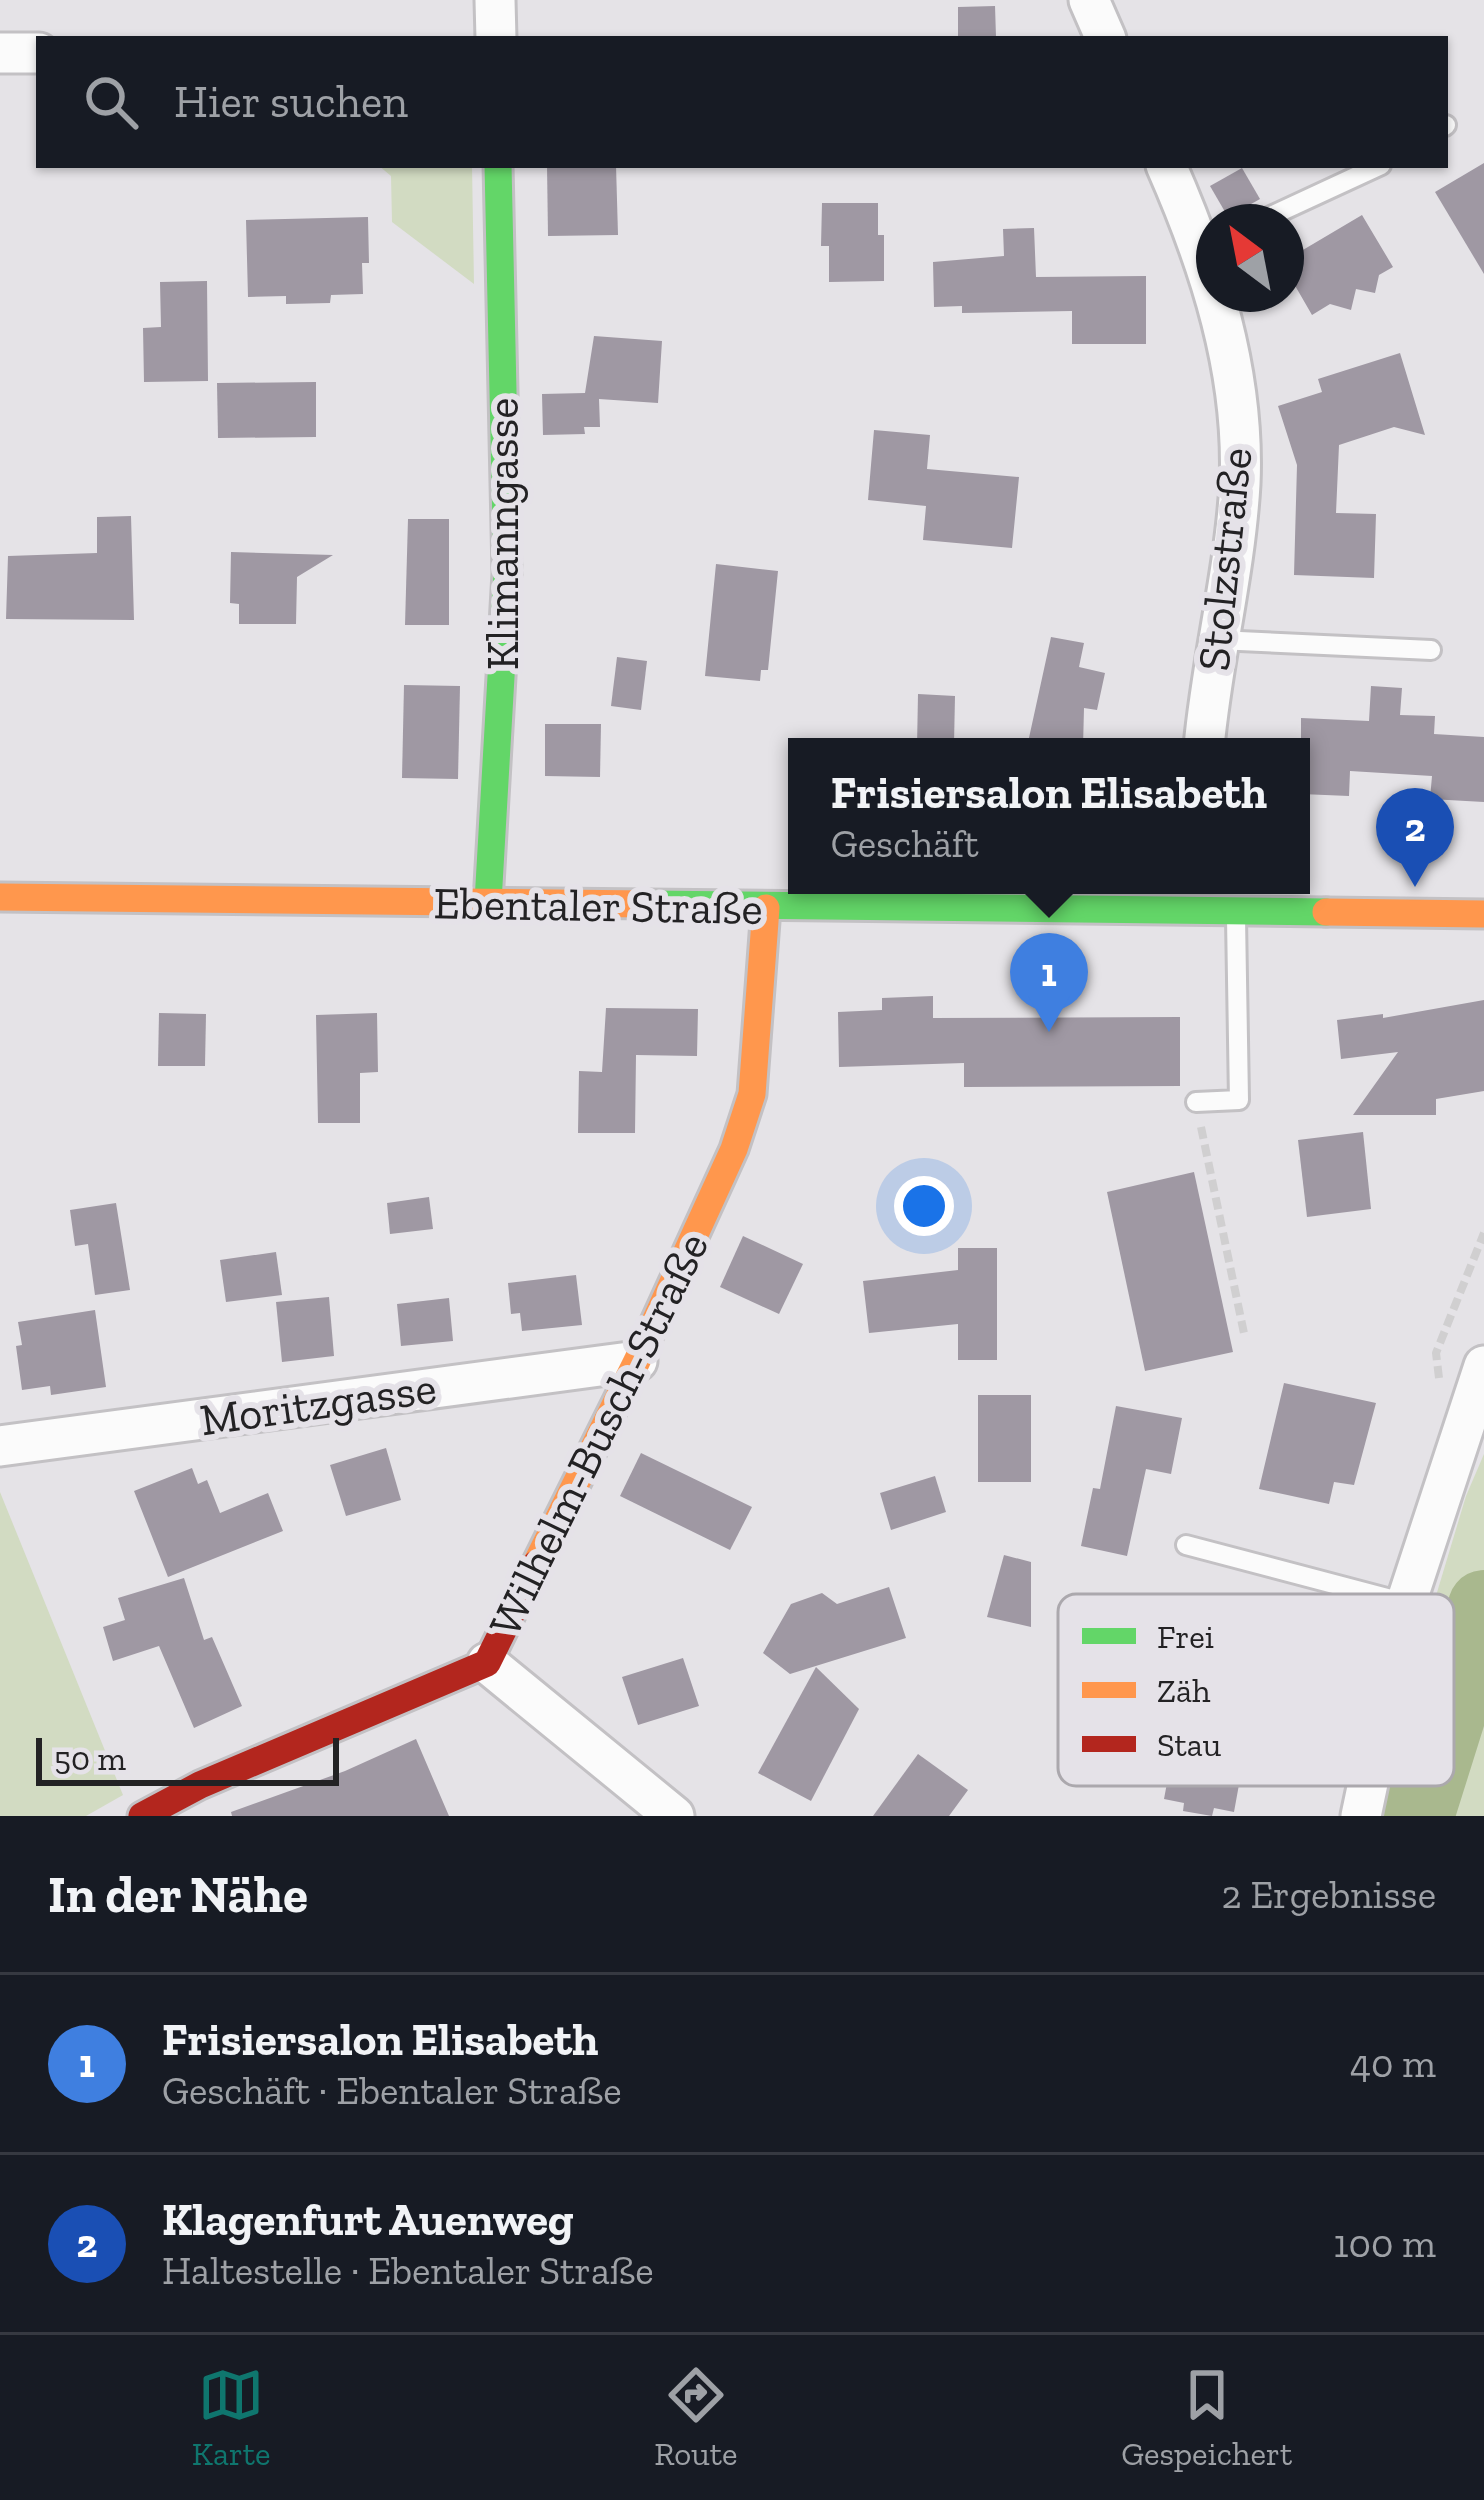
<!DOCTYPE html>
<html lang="de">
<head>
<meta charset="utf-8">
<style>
	body { margin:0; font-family:"Zilla Slab",serif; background:#20242c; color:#f1f3f6 }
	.compass { position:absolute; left:1196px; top:204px; width:108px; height:108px; border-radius:50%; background:#171b24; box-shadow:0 3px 9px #0004; rotate:328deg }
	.scale { position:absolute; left:36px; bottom:30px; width:303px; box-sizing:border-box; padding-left:12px; border:6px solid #232224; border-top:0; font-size:33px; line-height:42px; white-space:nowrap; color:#232224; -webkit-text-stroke:9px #e5e2e8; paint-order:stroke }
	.you { position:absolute; left:924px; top:1206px; width:42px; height:42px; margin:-30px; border:9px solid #fff; border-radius:50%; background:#1a73e8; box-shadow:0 0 0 18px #1a73e833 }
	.badge { display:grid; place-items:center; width:78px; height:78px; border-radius:50%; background:#0f766e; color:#fff; font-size:39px; font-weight:700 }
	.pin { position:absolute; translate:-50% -99px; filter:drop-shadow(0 3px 6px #0008) }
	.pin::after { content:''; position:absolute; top:63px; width:42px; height:36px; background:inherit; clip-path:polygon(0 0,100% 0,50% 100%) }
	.popup { position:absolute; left:788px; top:738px; width:522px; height:156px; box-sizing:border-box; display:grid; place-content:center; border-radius:0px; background:#171b24; filter:drop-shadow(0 3px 9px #0005); font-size:39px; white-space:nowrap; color:#9ea1a6 }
	.popup b { font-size:45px; color:#f1f3f6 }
	.popup::after { content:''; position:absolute; left:50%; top:100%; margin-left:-24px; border:24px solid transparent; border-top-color:#171b24 }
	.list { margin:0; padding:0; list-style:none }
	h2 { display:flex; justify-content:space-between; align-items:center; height:156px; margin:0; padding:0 48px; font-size:51px }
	h2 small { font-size:39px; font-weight:400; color:#9ea1a6 }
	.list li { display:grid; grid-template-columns:78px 1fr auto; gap:36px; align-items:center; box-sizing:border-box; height:180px; padding:0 48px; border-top:3px solid #363941 }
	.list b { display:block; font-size:45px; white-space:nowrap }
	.list p { margin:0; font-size:39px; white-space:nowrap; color:#9ea1a6 }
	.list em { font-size:39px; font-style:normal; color:#9ea1a6 }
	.icon { flex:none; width:66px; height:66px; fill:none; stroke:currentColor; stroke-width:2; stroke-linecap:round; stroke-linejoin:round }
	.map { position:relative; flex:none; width:1484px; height:1816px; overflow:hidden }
	.search { position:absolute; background:#171b24; box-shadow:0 3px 9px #0004; left:36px; right:36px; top:36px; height:132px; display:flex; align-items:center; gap:30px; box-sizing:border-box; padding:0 42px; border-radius:0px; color:#9ea1a6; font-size:45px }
	.sheet { height:516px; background:#171b24 }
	nav { display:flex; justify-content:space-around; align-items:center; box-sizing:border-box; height:168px; border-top:3px solid #363941; background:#171b24; font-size:33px; color:#9ea1a6 }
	nav a { display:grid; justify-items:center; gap:6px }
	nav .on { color:#0f766e }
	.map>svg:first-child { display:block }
</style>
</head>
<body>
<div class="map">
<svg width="1484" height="1816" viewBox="0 0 1484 1816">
	<rect width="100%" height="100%" fill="#e5e3e7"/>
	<g fill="#d2dbc2">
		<path d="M 378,165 L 472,165 L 474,284 L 392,222 L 391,176 Z"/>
		<path d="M 1484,1454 L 1484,1816 L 1393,1816 L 1420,1649 L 1466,1496 Z"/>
		<path d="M 0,1492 L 123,1795 L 86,1816 L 0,1816 Z"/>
	</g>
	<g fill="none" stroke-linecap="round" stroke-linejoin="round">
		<path stroke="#a9b88e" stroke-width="72" d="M 1418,1816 L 1484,1606"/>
	</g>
	<g fill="#9f98a3">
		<path d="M 995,6 L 996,37 L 958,37 L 958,7 Z"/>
		<path d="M 1484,163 L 1484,274 L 1435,192 Z"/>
		<path d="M 547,165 L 616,165 L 618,235 L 548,236 Z"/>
		<path d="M 1242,168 L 1260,199 L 1228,217 L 1210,186 Z"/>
		<path d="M 822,203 L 878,203 L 878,235 L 884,235 L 884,281 L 829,282 L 829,246 L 821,246 Z"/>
		<path d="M 1362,215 L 1393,267 L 1379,275 L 1375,293 L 1356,289 L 1351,310 L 1330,304 L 1312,315 L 1286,270 L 1286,260 Z"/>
		<path d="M 368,217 L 369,263 L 362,263 L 363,294 L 331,295 L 330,303 L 286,304 L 286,296 L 248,297 L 246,220 Z"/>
		<path d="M 1034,228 L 1036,277 L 1146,276 L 1146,344 L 1072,344 L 1072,311 L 962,313 L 962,306 L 934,307 L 933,262 L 1004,256 L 1003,229 Z"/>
		<path d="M 207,281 L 208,381 L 144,382 L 143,328 L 161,327 L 160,282 Z"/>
		<path d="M 594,336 L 662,341 L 658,403 L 599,399 L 600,427 L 584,427 L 585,434 L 543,435 L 542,394 L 585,393 Z"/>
		<path d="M 1400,353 L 1425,435 L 1394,427 L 1339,445 L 1336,513 L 1376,514 L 1374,578 L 1294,575 L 1297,465 L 1278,406 L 1322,392 L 1318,379 Z"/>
		<path d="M 316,382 L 316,437 L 218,438 L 217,383 Z"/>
		<path d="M 874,430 L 930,435 L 927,469 L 1019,477 L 1012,548 L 923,540 L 926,506 L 868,500 Z"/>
		<path d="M 131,516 L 134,620 L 6,619 L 8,556 L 97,553 L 97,517 Z"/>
		<path d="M 408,519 L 449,519 L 449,625 L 405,625 Z"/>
		<path d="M 231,552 L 333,555 L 297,577 L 296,624 L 239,624 L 239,604 L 230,603 Z"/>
		<path d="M 716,564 L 778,571 L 768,670 L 761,670 L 760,681 L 705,676 Z"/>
		<path d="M 1051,637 L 1084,643 L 1079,667 L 1105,673 L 1097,710 L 1084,708 L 1083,747 L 1027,747 Z"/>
		<path d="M 617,657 L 647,661 L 641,710 L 611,706 Z"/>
		<path d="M 404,685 L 460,686 L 458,779 L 402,778 Z"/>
		<path d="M 1371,686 L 1402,688 L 1400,715 L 1435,716 L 1434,734 L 1484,737 L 1484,802 L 1430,799 L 1432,776 L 1350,771 L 1349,796 L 1301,794 L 1301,718 L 1369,721 Z"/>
		<path d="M 918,694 L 955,696 L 954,744 L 917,747 Z"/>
		<path d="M 545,724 L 601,724 L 600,777 L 545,776 Z"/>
		<path d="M 933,996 L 933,1018 L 1180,1017 L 1180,1086 L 964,1087 L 964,1063 L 839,1067 L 838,1012 L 882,1010 L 882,998 Z"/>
		<path d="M 1484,1000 L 1484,1091 L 1436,1099 L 1436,1115 L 1353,1115 L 1398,1052 L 1341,1059 L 1337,1020 L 1383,1014 L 1383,1018 Z"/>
		<path d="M 606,1008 L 698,1009 L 697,1056 L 636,1055 L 635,1133 L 578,1133 L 579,1071 L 602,1072 Z"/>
		<path d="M 159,1013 L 206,1014 L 205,1066 L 158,1066 Z"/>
		<path d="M 377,1013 L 378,1072 L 360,1073 L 360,1123 L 318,1123 L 316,1015 Z"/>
		<path d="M 1363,1132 L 1371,1209 L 1307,1217 L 1298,1140 Z"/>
		<path d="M 1194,1172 L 1233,1352 L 1145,1371 L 1107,1192 Z"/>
		<path d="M 429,1197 L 433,1229 L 390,1234 L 387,1203 Z"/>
		<path d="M 116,1203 L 130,1290 L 95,1295 L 88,1244 L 75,1246 L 70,1210 Z"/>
		<path d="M 743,1236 L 803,1264 L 779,1314 L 720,1287 Z"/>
		<path d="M 958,1248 L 997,1248 L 997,1360 L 958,1360 L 958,1324 L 869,1333 L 863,1281 L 958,1270 Z"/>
		<path d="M 276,1252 L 282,1295 L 226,1302 L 220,1260 Z"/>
		<path d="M 576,1275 L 582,1325 L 522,1331 L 520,1313 L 511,1314 L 508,1283 Z"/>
		<path d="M 329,1297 L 334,1356 L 282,1362 L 276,1302 Z"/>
		<path d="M 449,1298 L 453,1341 L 401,1346 L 397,1304 Z"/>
		<path d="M 95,1310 L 106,1387 L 51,1395 L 50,1386 L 22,1390 L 16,1346 L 22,1345 L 18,1322 Z"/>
		<path d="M 1284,1383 L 1376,1403 L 1354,1485 L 1334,1482 L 1329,1504 L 1259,1489 Z"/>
		<rect x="978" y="1395" width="53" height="87"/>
		<path d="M 1116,1406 L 1182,1418 L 1171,1474 L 1146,1469 L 1127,1556 L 1081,1546 L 1093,1488 L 1100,1489 Z"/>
		<path d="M 386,1448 L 401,1500 L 346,1516 L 330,1465 Z"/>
		<path d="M 641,1453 L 752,1507 L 730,1550 L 620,1496 Z"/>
		<path d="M 192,1468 L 198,1484 L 207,1480 L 220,1513 L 268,1493 L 283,1531 L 168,1577 L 134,1491 Z"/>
		<path d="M 935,1476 L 946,1512 L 891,1530 L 880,1493 Z"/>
		<path d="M 1004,1555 L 1031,1562 L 1031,1627 L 987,1617 Z"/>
		<path d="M 184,1578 L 204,1640 L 212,1637 L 242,1706 L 194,1728 L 159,1646 L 113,1661 L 103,1627 L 125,1620 L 118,1598 Z"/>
		<path d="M 889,1587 L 906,1638 L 790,1674 L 763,1653 L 791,1604 L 822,1593 L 837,1604 Z"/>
		<path d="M 1200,1595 L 1265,1609 L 1254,1661 L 1188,1646 L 1185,1658 L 1180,1656 L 1166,1721 L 1134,1715 L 1157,1612 L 1194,1620 Z"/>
		<path d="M 683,1658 L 699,1706 L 638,1725 L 622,1677 Z"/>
		<path d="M 816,1667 L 859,1709 L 811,1801 L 758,1773 Z"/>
		<path d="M 1163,1729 L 1239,1743 L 1234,1766 L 1242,1768 L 1234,1812 L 1214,1808 L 1212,1816 L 1183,1811 L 1184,1803 L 1164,1799 L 1170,1767 L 1156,1765 Z"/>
		<path d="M 416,1739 L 449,1816 L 232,1816 L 231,1812 L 345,1771 Z"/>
		<path d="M 918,1754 L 968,1790 L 949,1816 L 873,1816 Z"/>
	</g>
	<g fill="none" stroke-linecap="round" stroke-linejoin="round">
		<g stroke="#c3c1c4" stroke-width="24">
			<g id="lane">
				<path d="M 1445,126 L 1446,125"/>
				<path d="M 1258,222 L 1381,165"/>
				<path d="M 1218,640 L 1431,650"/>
				<path d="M 1196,1102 L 1239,1100 L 1236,918"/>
				<path d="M 1186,1545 L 1406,1603"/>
			</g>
		</g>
		<g stroke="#c3c1c4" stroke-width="45">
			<g id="street">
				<path d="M 495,0 L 496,39"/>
				<path d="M 1089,0 L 1106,39"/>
				<path d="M 0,53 L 39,53"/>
				<path d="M 1166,165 C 1210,265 1245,373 1240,484 C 1235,572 1212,659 1204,747"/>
				<path d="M 0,1446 L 637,1361"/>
				<path d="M 487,1663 L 674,1816"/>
				<path d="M 1361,1816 L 1406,1603 L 1484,1366"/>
			</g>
		</g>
		<g stroke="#c3c1c4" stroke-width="33">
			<g id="fast">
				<path d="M 488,902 L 507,573 L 498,165"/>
				<path d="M 648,904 L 1326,912"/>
			</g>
		</g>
		<g stroke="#c3c1c4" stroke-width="33">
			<g id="slow">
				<path d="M 0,897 L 648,904"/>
				<path d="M 1326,912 L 1484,914"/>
				<path d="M 536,1564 L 637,1361 L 734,1149 L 752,1094 L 766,908"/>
			</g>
		</g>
		<g stroke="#c3c1c4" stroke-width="33">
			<path id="jam" d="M 142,1816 L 200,1785 L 487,1663 L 536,1564"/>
		</g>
		<g stroke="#d0cfd0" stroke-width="8" stroke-dasharray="12 6" stroke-linecap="butt">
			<path d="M 1201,1127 L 1245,1338"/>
			<path d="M 1439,1378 L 1436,1353 L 1484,1233"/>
		</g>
		<use href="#lane" stroke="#fbfbfb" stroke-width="18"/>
		<use href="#street" stroke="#fbfbfb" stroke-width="39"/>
		<use href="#fast" stroke="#63d668" stroke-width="27"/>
		<use href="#slow" stroke="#ff974d" stroke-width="27"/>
		<use href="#jam" stroke="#b3261e" stroke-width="27"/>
	</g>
	<g text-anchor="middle" stroke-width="12" stroke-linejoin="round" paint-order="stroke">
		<g font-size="45" fill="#232224" stroke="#e5e2e8">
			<text transform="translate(502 534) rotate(-90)" y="16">Klimanngasse</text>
			<text transform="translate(1224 559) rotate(-84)" y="16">Stolzstraße</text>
			<text transform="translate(598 905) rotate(1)" y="16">Ebentaler Straße</text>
			<text transform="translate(318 1403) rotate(-8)" y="16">Moritzgasse</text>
			<text transform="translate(598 1434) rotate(-64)" y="16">Wilhelm-Busch-Straße</text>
		</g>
	</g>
	<rect x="1058" y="1594" width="396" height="192" rx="18" fill="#e5e2e8" stroke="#aba8ad" stroke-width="3"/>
	<rect x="1082" y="1628" width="54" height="16" fill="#63d668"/>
	<rect x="1082" y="1682" width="54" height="16" fill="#ff974d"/>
	<rect x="1082" y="1736" width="54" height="16" fill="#b3261e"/>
	<g font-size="33" fill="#232224">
		<text x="1157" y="1648">Frei</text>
		<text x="1157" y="1702">Zäh</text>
		<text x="1157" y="1756">Stau</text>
	</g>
</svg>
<svg class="compass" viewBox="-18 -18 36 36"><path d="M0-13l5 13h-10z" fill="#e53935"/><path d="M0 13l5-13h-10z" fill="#9ea1a6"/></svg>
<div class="scale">50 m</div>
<div class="you"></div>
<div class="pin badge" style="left:1049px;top:1032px;background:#3f7fe0">1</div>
<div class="popup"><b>Frisiersalon Elisabeth</b>Geschäft</div>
<div class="pin badge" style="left:1415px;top:887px;background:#1a4fb4">2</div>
<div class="search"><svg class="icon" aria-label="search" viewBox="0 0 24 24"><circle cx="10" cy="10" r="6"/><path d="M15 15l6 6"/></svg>Hier suchen</div>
</div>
<section class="sheet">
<h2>In der Nähe<small>2 Ergebnisse</small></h2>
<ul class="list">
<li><span class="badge" style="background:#3f7fe0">1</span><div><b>Frisiersalon Elisabeth</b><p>Geschäft · Ebentaler Straße</p></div><em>40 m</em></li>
<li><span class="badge" style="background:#1a4fb4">2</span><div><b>Klagenfurt Auenweg</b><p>Haltestelle · Ebentaler Straße</p></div><em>100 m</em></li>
</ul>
</section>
<nav>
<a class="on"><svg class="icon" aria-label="map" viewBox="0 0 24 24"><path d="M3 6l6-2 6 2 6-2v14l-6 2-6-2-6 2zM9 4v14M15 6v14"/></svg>Karte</a>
<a><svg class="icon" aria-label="directions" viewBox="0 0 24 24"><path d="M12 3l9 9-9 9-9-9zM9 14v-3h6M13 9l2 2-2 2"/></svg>Route</a>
<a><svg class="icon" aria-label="saved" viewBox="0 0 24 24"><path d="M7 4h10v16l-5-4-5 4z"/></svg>Gespeichert</a>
</nav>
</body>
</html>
